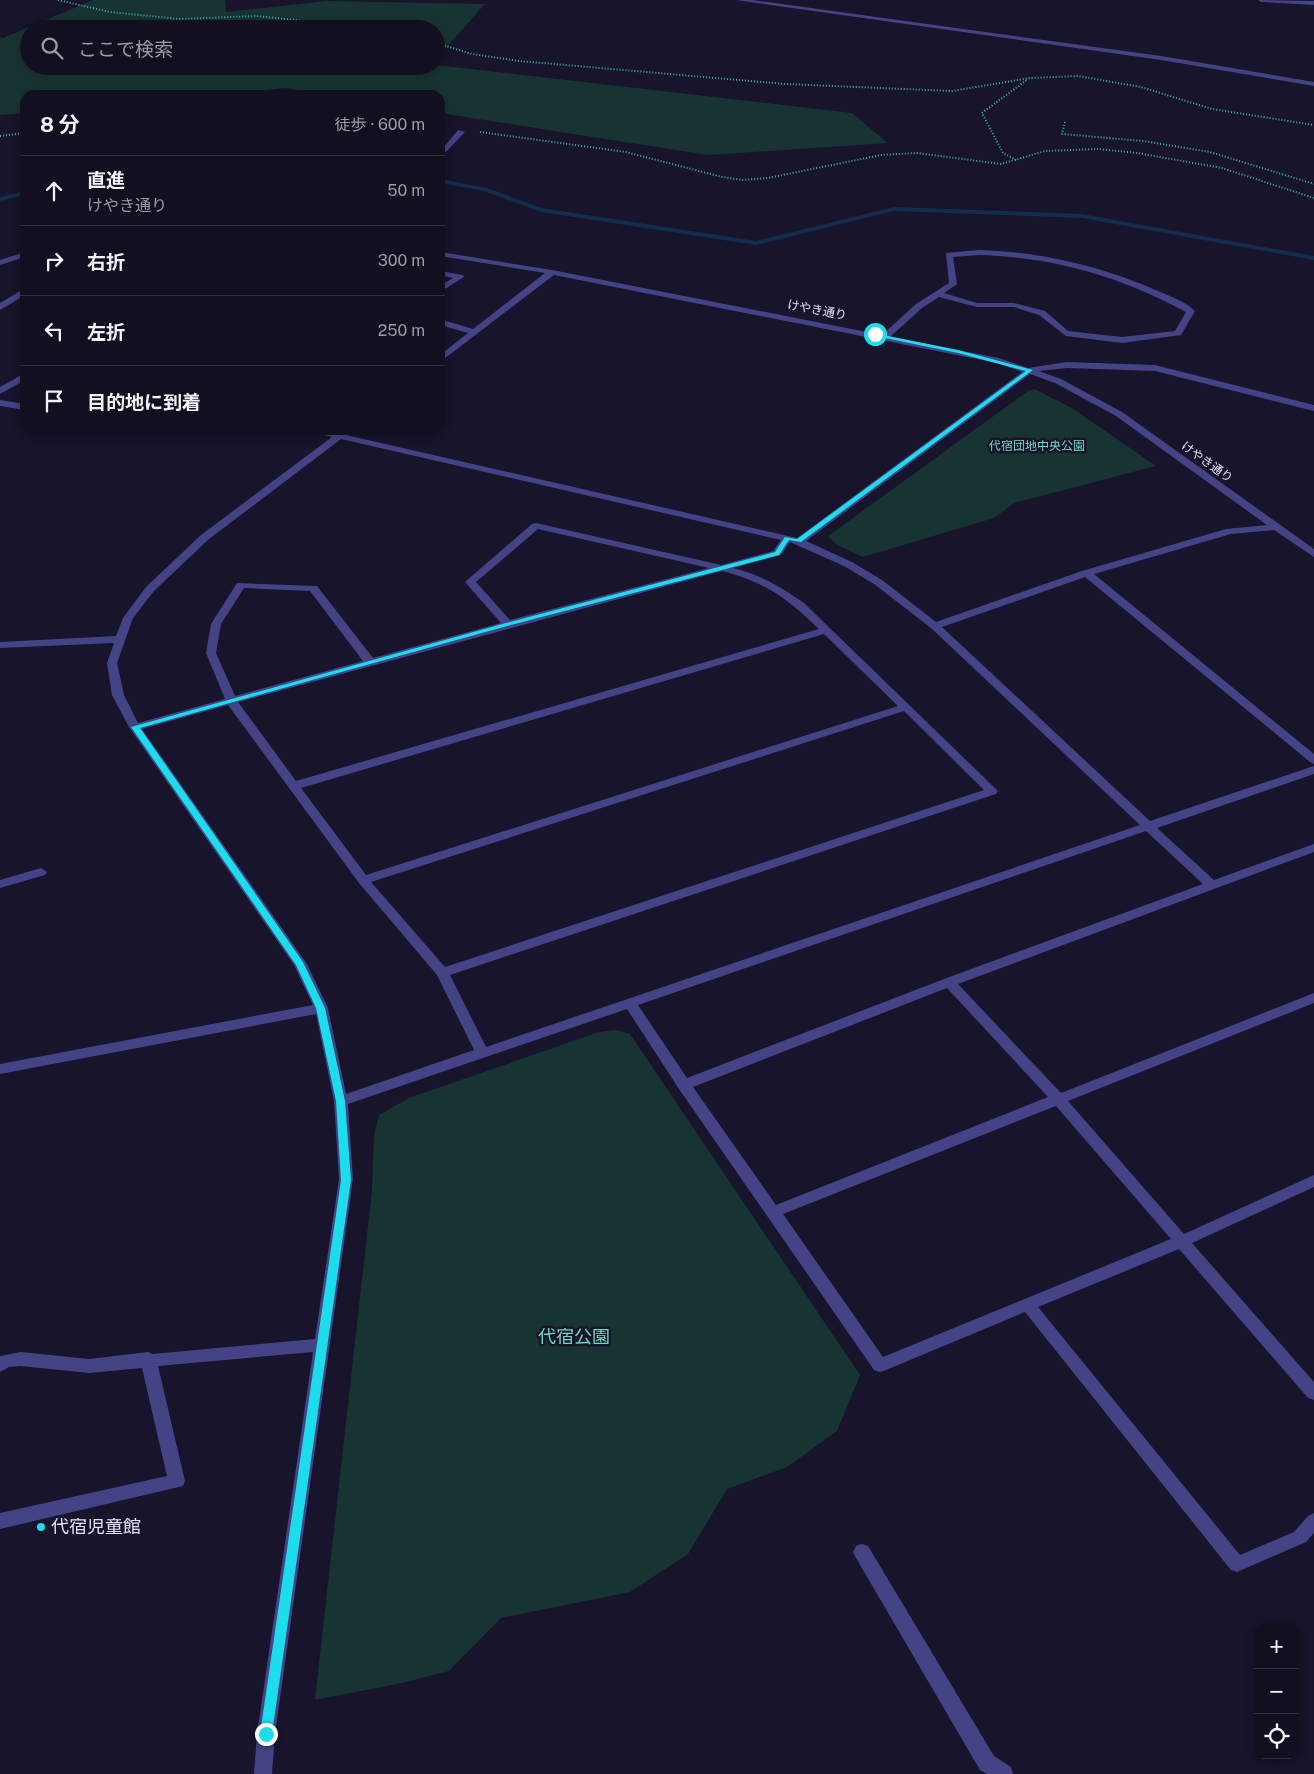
<!DOCTYPE html>
<html lang="ja">
<head>
<meta charset="utf-8">
<style>
	body { margin:0; font-family:"Public Sans","Noto Sans JP",sans-serif; background:#1e1d2d; color:#f1f3f6 }
	.controls { position:absolute; right:15px; bottom:15px; display:grid; overflow:hidden; border-radius:10px; box-shadow:0 2px 12px #0003 }
	.controls button { width:45px; height:45px; display:grid; place-items:center; padding:0; border:0; border-bottom:1px solid #302f3e; background:#110f20; color:#f1f3f6; font:25px sans-serif }
	.stop { position:absolute; width:15px; height:15px; margin:-11px; border:4px solid #1ddcec; border-radius:50%; background:#fff }
	.stop.end { background:#1ddcec; border-color:#fff; box-shadow:0 1px 5px #0008 }
	.list { margin:0; padding:0; list-style:none }
	h2 { display:flex; justify-content:space-between; align-items:center; height:65px; margin:0; padding:0 20px; font-size:21px }
	h2 small { font-size:16px; font-weight:400; color:#9c9ca5 }
	.list li { display:grid; grid-template-columns:32px 1fr auto; gap:15px; align-items:center; box-sizing:border-box; height:70px; padding:0 20px; border-top:1px solid #302f3e }
	.list b { display:block; font-size:19px; white-space:nowrap }
	.list p { margin:0; font-size:16px; white-space:nowrap; color:#9c9ca5 }
	.list em { font-size:16px; font-style:normal; color:#9c9ca5 }
	.icon { flex:none; width:28px; height:28px; fill:none; stroke:currentColor; stroke-width:2; stroke-linecap:round; stroke-linejoin:round }
	.map { position:relative; flex:none; width:1314px; height:1774px; overflow:hidden }
	.search { position:absolute; background:#110f20; box-shadow:0 2px 12px #0003; left:20px; top:20px; width:425px; height:55px; display:flex; align-items:center; gap:12px; box-sizing:border-box; padding:0 18px; border-radius:28px; color:#9c9ca5; font-size:19px }
	.panel { position:absolute; background:#110f20; box-shadow:0 2px 12px #0003; left:20px; top:90px; width:425px; height:345px; border-radius:15px }
	.map>svg:first-child { display:block }
</style>
</head>
<body>
<div class="map">
<svg width="1314" height="1774" viewBox="0 0 1314 1774">
	<rect width="100%" height="100%" fill="#17142b"/>
	<g fill="#173433">
		<path d="M 93,0 L 225,0 L 226,12 L 326,1 L 485,4 L 436,59 L 436,29 L 29,29 L 29,66 L 436,65 L 852,113 L 888,143 L 708,155 L 440,113 L 440,95 L 327,95 L 286,88 L 215,95 L 25,95 L 25,113 L 0,115 L 0,37 L 3,38 Z"/>
		<path d="M 1034,389 L 1072,408 L 1156,466 L 1014,503 L 994,518 L 863,557 L 837,545 L 828,536 L 1028,391 Z"/>
		<path d="M 616,1030 L 630,1034 L 860,1375 L 837,1431 L 787,1467 L 727,1489 L 688,1554 L 630,1592 L 501,1618 L 449,1671 L 402,1683 L 315,1700 L 372,1190 L 374,1135 L 379,1115 L 409,1098 L 599,1032 Z"/>
	</g>
	<g fill="none" stroke-linecap="round" stroke-linejoin="round">
		<g fill="#142c4e" fill-rule="evenodd">
			<path d="M 440,179 L 487,188 L 542,208 L 756,241 L 894,207 L 1082,214 L 1314,256 L 1314,260 L 1082,218 L 894,211 L 756,245 L 541,212 L 484,191 L 440,183 Z"/>
			<path d="M 25,191 L 25,195 L 0,201 L 0,197 Z"/>
		</g>
		<g stroke="#3cb5ab" stroke-width="2" stroke-dasharray="1 2" stroke-linecap="butt">
			<path d="M 58,0 L 110,12 L 179,19 L 257,16 L 379,29"/>
			<path d="M 436,43 L 472,54 L 519,61 L 785,84 L 952,91 L 1030,78 L 1078,76 L 1141,87 L 1212,109 L 1314,125"/>
			<path d="M 1065,122 L 1062,134 L 1143,141 L 1210,152 L 1314,184"/>
			<path d="M 480,132 L 626,152 L 722,177 L 743,180 L 768,178 L 881,155 L 917,153 L 1001,164 L 1045,151 L 1099,149 L 1137,153 L 1222,168 L 1314,198"/>
			<path d="M 0,136 L 25,133"/>
			<path d="M 1016,160 L 1003,153 L 982,113 L 1028,79"/>
		</g>
		<g fill="#444386" fill-rule="evenodd">
			<path d="M 736,0 L 752,0 L 1161,56 L 1314,82 L 1314,86 L 1161,60 Z"/>
			<path d="M 1258,0 L 1314,1 L 1314,5 L 1261,2 Z"/>
			<path d="M 458,130 L 465,132 L 440,158 L 440,152 Z"/>
			<path d="M 979,250 C 1042,252 1101,266 1158,291 C 1170,296 1186,302 1195,311 L 1181,335 L 1122,343 L 1066,336 L 1039,315 L 1014,307 L 977,307 L 939,297 L 922,308 L 890,337 L 999,358 L 1028,368 L 1067,362 L 1155,365 L 1314,405 L 1314,411 L 1155,371 L 1067,368 L 1039,371 L 1061,379 L 1122,412 L 1314,549 L 1314,557 L 1274,530 L 1231,534 L 1094,574 L 1314,754 L 1314,764 L 1310,762 L 1085,577 L 942,627 L 1150,821 L 1314,766 L 1314,774 L 1157,828 L 1214,880 L 1314,844 L 1314,852 L 958,984 L 1061,1093 L 1314,993 L 1314,1003 L 1068,1101 L 1184,1234 L 1314,1175 L 1314,1187 L 1192,1243 L 1314,1382 L 1314,1400 L 1308,1398 L 1179,1249 L 1038,1307 L 1240,1555 L 1294,1532 L 1308,1516 L 1314,1513 L 1314,1533 L 1306,1542 L 1237,1572 L 1231,1570 L 1025,1312 L 886,1370 L 880,1372 L 874,1370 L 679,1089 L 627,1009 L 348,1104 L 353,1179 L 275,1734 L 272,1774 L 254,1774 L 257,1734 L 313,1352 L 158,1366 L 185,1481 L 183,1486 L 0,1529 L 0,1513 L 167,1476 L 142,1368 L 89,1373 L 21,1366 L 9,1367 L 0,1372 L 0,1356 L 21,1352 L 89,1359 L 148,1352 L 152,1354 L 315,1339 L 339,1179 L 334,1101 L 316,1014 L 0,1074 L 0,1064 L 313,1005 L 294,965 L 129,727 L 112,695 L 107,663 L 114,643 L 0,648 L 0,642 L 116,636 L 123,618 L 146,587 L 201,535 L 332,437 L 307,430 L 324,430 L 337,433 L 341,430 L 352,430 L 346,435 L 797,538 L 1022,372 L 997,363 L 554,275 L 440,362 L 440,355 L 468,333 L 440,325 L 440,319 L 473,329 L 545,273 L 440,256 L 440,252 L 552,270 L 882,335 L 916,304 L 949,283 L 946,253 ZM 979,255 C 1054,257 1121,277 1186,312 L 1175,331 L 1122,337 L 1068,331 L 1045,311 L 1014,303 L 977,303 L 944,293 L 957,284 L 953,257 ZM 1030,374 L 1055,383 L 1116,416 L 1267,525 L 1226,529 L 1082,571 L 936,622 L 882,580 L 852,562 L 806,541 ZM 341,439 L 781,540 L 773,551 L 721,565 L 536,523 L 532,524 L 465,582 L 501,623 L 373,658 L 317,586 L 237,583 L 211,624 L 206,653 L 225,699 L 138,723 L 124,695 L 117,663 L 133,618 L 154,591 L 209,539 ZM 538,529 L 709,568 L 510,620 L 476,582 ZM 790,542 L 844,566 L 874,584 L 931,628 L 1140,825 L 486,1047 L 450,975 L 996,794 L 998,791 L 804,603 C 780,586 761,575 733,568 L 781,555 ZM 722,571 C 765,582 787,598 819,629 L 296,781 L 238,702 ZM 244,588 L 310,591 L 363,661 L 235,696 L 216,653 L 221,624 ZM 824,634 L 898,706 L 366,875 L 301,788 ZM 228,705 L 359,883 L 437,975 L 474,1050 L 346,1094 L 328,1008 L 307,964 L 142,729 ZM 904,711 L 984,790 L 445,967 L 371,882 ZM 1146,831 L 1203,884 L 944,979 L 687,1078 L 638,1005 ZM 947,988 L 1048,1097 L 776,1205 L 693,1087 ZM 1056,1106 L 1171,1239 L 883,1357 L 783,1214 Z"/>
			<path d="M 25,252 L 25,257 L 0,265 L 0,260 Z"/>
			<path d="M 440,271 L 463,275 L 464,277 L 440,292 L 440,286 L 453,278 L 440,275 Z"/>
			<path d="M 22,290 L 25,290 L 25,295 L 0,310 L 0,303 Z"/>
			<path d="M 25,373 L 25,380 L 0,394 L 0,387 Z"/>
			<path d="M 0,400 L 25,404 L 25,410 L 0,406 Z"/>
			<path d="M 41,868 L 47,872 L 45,875 L 0,888 L 0,880 Z"/>
			<path d="M 862,1544 L 868,1546 L 994,1756 L 1011,1767 L 1013,1774 L 987,1774 L 980,1770 L 856,1558 L 853,1552 L 856,1546 Z"/>
		</g>
	</g>
	<path fill="#1ddcec" d="M 873,333 L 958,350 L 1033,370 L 801,542 L 789,540 L 779,555 L 511,625 L 140,728 L 303,962 L 325,1008 L 345,1101 L 351,1180 L 272,1734 L 266,1740 L 262,1738 L 260,1734 L 341,1180 L 336,1101 L 316,1008 L 296,965 L 131,727 L 506,623 L 775,552 L 785,537 L 797,539 L 1026,371 L 958,353 L 875,336 Z"/>
	<circle fill="#1ddcec" stroke="#17142b" stroke-width="2" cx="41" cy="1527" r="5"/>
	<g text-anchor="middle" stroke-width="5" stroke-linejoin="round" paint-order="stroke">
		<g font-size="12" fill="#e3e0fc" stroke="#17142b">
			<text transform="translate(817 310) rotate(11)" y="4">けやき通り</text>
			<text transform="translate(1207 462) rotate(36)" y="4">けやき通り</text>
		</g>
		<g font-size="12" fill="#71d8bc" stroke="#17142b">
			<text x="1037" y="450">代宿団地中央公園</text>
		</g>
		<g font-size="18" fill="#71d8bc" stroke="#17142b">
			<text x="574" y="1343">代宿公園</text>
		</g>
		<g font-size="18" fill="#e3e0fc" stroke="#17142b" text-anchor="start">
			<text x="51" y="1533">代宿児童館</text>
		</g>
	</g>
</svg>
<div class="controls">
<button>+</button>
<button>−</button>
<button><svg class="icon" aria-label="locate" viewBox="0 0 24 24"><circle cx="12" cy="12" r="6"/><path d="M12 2v4M12 18v4M2 12h4M18 12h4"/></svg></button>
</div>
<div class="stop" style="left:875px;top:334px"></div>
<div class="stop end" style="left:266px;top:1734px"></div>
<div class="search"><svg class="icon" aria-label="search" viewBox="0 0 24 24"><circle cx="10" cy="10" r="6"/><path d="M15 15l6 6"/></svg>ここで検索</div>
<section class="panel">
<h2>8 分<small>徒歩 · 600 m</small></h2>
<ul class="list">
<li><svg class="icon" aria-label="ahead" viewBox="0 0 24 24"><path d="M12 20V5M6 11l6-6 6 6"/></svg><div><b>直進</b><p>けやき通り</p></div><em>50 m</em></li>
<li><svg class="icon" aria-label="right" viewBox="0 0 24 24"><path d="M7 20v-9h11M14 6l5 5-5 5"/></svg><div><b>右折</b></div><em>300 m</em></li>
<li><svg class="icon" aria-label="left" viewBox="0 0 24 24"><path d="M17 20v-9H6M10 6l-5 5 5 5"/></svg><div><b>左折</b></div><em>250 m</em></li>
<li><svg class="icon" aria-label="arrive" viewBox="0 0 24 24"><path d="M6 21V4h12l-3 4 3 4H6"/></svg><div><b>目的地に到着</b></div></li>
</ul>
</section>
</div>
</body>
</html>
